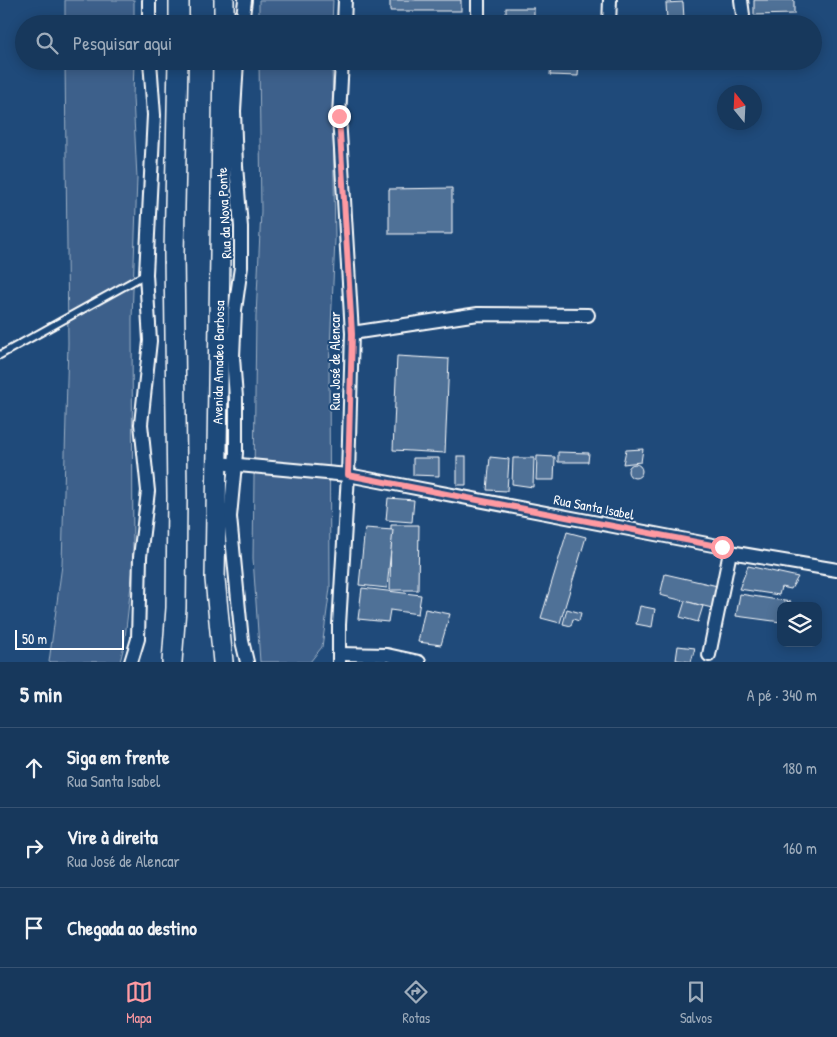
<!DOCTYPE html>
<html lang="pt">
<head>
<meta charset="utf-8">
<style>
	body { margin:0; font-family:"Patrick Hand",sans-serif; background:#244365; color:#f1f3f6 }
	.controls { position:absolute; right:15px; bottom:15px; display:grid; overflow:hidden; border-radius:10px; box-shadow:0 2px 12px #0003 }
	.controls button { width:45px; height:45px; display:grid; place-items:center; padding:0; border:0; border-bottom:1px solid #365272; background:#17385c; color:#f1f3f6; font:25px sans-serif }
	.compass { position:absolute; left:717px; top:85px; width:45px; height:45px; border-radius:50%; background:#17385c; box-shadow:0 2px 12px #0003; rotate:342deg }
	.scale { position:absolute; left:15px; bottom:12px; width:109px; box-sizing:border-box; padding-left:5px; border:2px solid #fff; border-top:0; font-size:14px; line-height:18px; white-space:nowrap; color:#fff; -webkit-text-stroke:4px #1f4a7a; paint-order:stroke }
	.stop { position:absolute; width:15px; height:15px; margin:-11px; border:4px solid #ff9aa2; border-radius:50%; background:#fff }
	.stop.end { background:#ff9aa2; border-color:#fff; box-shadow:0 1px 5px #0008 }
	.list { margin:0; padding:0; list-style:none }
	h2 { display:flex; justify-content:space-between; align-items:center; height:65px; margin:0; padding:0 20px; font-size:21px }
	h2 small { font-size:16px; font-weight:400; color:#9eacbb }
	.list li { display:grid; grid-template-columns:32px 1fr auto; gap:15px; align-items:center; box-sizing:border-box; height:80px; padding:0 20px; border-top:1px solid #365272 }
	.list b { display:block; font-size:19px; white-space:nowrap }
	.list p { margin:0; font-size:16px; white-space:nowrap; color:#9eacbb }
	.list em { font-size:16px; font-style:normal; color:#9eacbb }
	.icon { flex:none; width:28px; height:28px; fill:none; stroke:currentColor; stroke-width:2; stroke-linecap:round; stroke-linejoin:round }
	.map { position:relative; flex:none; width:837px; height:662px; overflow:hidden }
	.search { position:absolute; background:#17385c; box-shadow:0 2px 12px #0003; left:15px; right:15px; top:15px; height:55px; display:flex; align-items:center; gap:12px; box-sizing:border-box; padding:0 18px; border-radius:28px; color:#9eacbb; font-size:19px }
	.sheet { height:305px; background:#17385c }
	nav { display:flex; justify-content:space-around; align-items:center; box-sizing:border-box; height:70px; border-top:1px solid #365272; background:#17385c; font-size:14px; color:#9eacbb }
	nav a { display:grid; justify-items:center; gap:2px }
	nav .on { color:#ff9aa2 }
	.map>svg:first-child { display:block }
</style>
</head>
<body>
<div class="map">
<svg width="837" height="662" viewBox="0 0 837 662">
	<rect width="100%" height="100%" fill="#1f4a7a"/>
	<filter id="ink" filterUnits="userSpaceOnUse"><feTurbulence type="fractalNoise" baseFrequency=".02" numOctaves="2"/><feDisplacementMap in="SourceGraphic" scale="10" xChannelSelector="R" yChannelSelector="G"/><feConvolveMatrix kernelMatrix="1 2 1 2 8 2 1 2 1" color-interpolation-filters="sRGB"/></filter>
	<g filter="url(#ink)">
		<g fill="#3c618b" stroke="#9eb0c5">
			<rect x="65" y="0" width="69" height="24"/>
			<path d="M 259,0 L 333,0 L 332,24 L 259,24 Z"/>
			<path d="M 65,61 L 134,61 L 133,97 L 137,178 L 132,319 L 133,568 L 124,646 L 120,662 L 49,662 L 62,565 L 68,343 Z"/>
			<path d="M 259,61 L 332,61 L 335,240 L 329,369 L 330,588 L 322,647 L 310,662 L 260,662 L 253,558 L 256,316 L 261,211 Z"/>
		</g>
		<g fill="#507197" stroke="#fff">
			<rect x="390" y="0" width="71" height="11"/>
			<path d="M 754,0 L 794,0 L 794,14 L 754,15 Z"/>
			<path d="M 683,2 L 684,19 L 667,20 L 666,3 Z"/>
			<rect x="506" y="8" width="28" height="16"/>
			<path d="M 551,61 L 579,61 L 578,76 L 550,75 Z"/>
			<path d="M 452,188 L 452,234 L 389,234 L 389,189 Z"/>
			<path d="M 397,356 L 449,359 L 445,453 L 393,450 Z"/>
			<path d="M 643,449 L 641,462 L 623,464 L 626,450 Z"/>
			<path d="M 558,452 L 589,453 L 588,462 L 558,462 Z"/>
			<rect x="457" y="456" width="9" height="29"/>
			<path d="M 537,456 L 555,457 L 554,480 L 536,480 Z"/>
			<path d="M 490,457 L 509,459 L 507,491 L 487,490 Z"/>
			<path d="M 413,458 L 439,458 L 439,476 L 413,475 Z"/>
			<path d="M 513,458 L 534,458 L 533,487 L 512,484 Z"/>
			<circle cx="635" cy="471" r="7"/>
			<path d="M 388,498 L 414,500 L 412,522 L 386,520 Z"/>
			<path d="M 391,525 L 419,525 L 418,590 L 390,590 Z"/>
			<path d="M 365,528 L 393,530 L 387,588 L 359,585 Z"/>
			<path d="M 567,532 L 586,537 L 560,623 L 541,618 Z"/>
			<path d="M 748,566 L 798,577 L 791,589 L 781,587 L 779,595 L 739,589 Z"/>
			<path d="M 665,574 L 722,587 L 716,609 L 660,595 Z"/>
			<path d="M 362,588 L 421,595 L 418,614 L 390,610 L 388,622 L 358,619 Z"/>
			<path d="M 740,594 L 791,602 L 790,606 L 781,606 L 781,622 L 736,616 Z"/>
			<path d="M 685,601 L 703,606 L 698,622 L 680,617 Z"/>
			<path d="M 640,606 L 655,609 L 652,627 L 636,624 Z"/>
			<path d="M 425,609 L 450,614 L 441,645 L 418,642 Z"/>
			<path d="M 567,609 L 581,613 L 579,621 L 573,619 L 571,626 L 563,624 Z"/>
			<path d="M 678,646 L 695,648 L 691,662 L 676,660 Z"/>
		</g>
		<g fill="none" stroke-linecap="round" stroke-linejoin="round">
			<g stroke="#fff" stroke-width="10">
				<path id="lane" d="M 0,355 L 146,274"/>
			</g>
			<g stroke="#fff" stroke-width="16">
				<g id="street">
					<path d="M 149,0 L 149,24"/>
					<path d="M 478,0 L 478,17"/>
					<path d="M 741,0 L 743,15"/>
					<path d="M 242,24 L 245,0"/>
					<path d="M 344,24 L 345,0"/>
					<path d="M 609,24 L 610,0"/>
					<path d="M 237,61 L 234,111 L 236,166 L 241,227 L 241,267 L 235,310 L 233,357 L 236,398 L 236,453 L 230,517 L 242,641 L 247,662"/>
					<path d="M 352,333 L 478,314 L 588,315"/>
					<path d="M 217,463 L 348,475 L 723,547 L 730,552 L 837,570"/>
					<path d="M 339,654 L 387,655 L 419,662"/>
					<path d="M 709,655 L 730,552"/>
					<path d="M 131,662 L 138,639 L 140,557 L 148,491 L 141,424 L 150,341 L 146,274 L 154,115 L 150,61"/>
					<path d="M 339,662 L 339,625 L 348,475 L 352,333 L 339,116 L 342,61"/>
				</g>
			</g>
			<g stroke="#fff" stroke-width="22">
				<g id="primary">
					<path d="M 179,24 L 179,0"/>
					<path d="M 224,24 L 224,0"/>
					<path d="M 172,662 L 176,608 L 177,497 L 174,254 L 178,61"/>
					<path id="s1" d="M 223,662 L 215,579 L 223,61"/>
				</g>
			</g>
			<use href="#lane" stroke="#1f4a7a" stroke-width="6"/>
			<use href="#street" stroke="#1f4a7a" stroke-width="12"/>
			<use href="#primary" stroke="#1f4a7a" stroke-width="19"/>
		</g>
	</g>
	<g fill="none" stroke-linecap="round" stroke-linejoin="round" filter="url(#ink)">
		<path stroke="#ff9aa2" stroke-width="6" d="M 339,116 L 352,334 L 348,475 L 722,547"/>
	</g>
	<g text-anchor="middle" stroke-width="4" stroke-linejoin="round" paint-order="stroke">
		<g font-size="14" fill="#fff" stroke="#1f4a7a">
			<text transform="translate(224 213) rotate(-93)" y="5">Rua da Nova Ponte</text>
			<text transform="translate(335 361) rotate(-90)" y="5">Rua José de Alencar</text>
			<text dy="5" stroke="none"><textPath href="#s1" startOffset="300">Avenida Amadeo Barbosa</textPath></text>
			<text transform="translate(594 507) rotate(11)" y="5">Rua Santa Isabel</text>
		</g>
	</g>
</svg>
<div class="controls">
<button><svg class="icon" aria-label="layers" viewBox="0 0 24 24"><path d="M12 4l9 5-9 5-9-5zM3 14l9 5 9-5"/></svg></button>
</div>
<svg class="compass" viewBox="-18 -18 36 36"><path d="M0-13l5 13h-10z" fill="#e53935"/><path d="M0 13l5-13h-10z" fill="#9eacbb"/></svg>
<div class="scale">50 m</div>
<div class="stop" style="left:722px;top:547px"></div>
<div class="stop end" style="left:339px;top:116px"></div>
<div class="search"><svg class="icon" aria-label="search" viewBox="0 0 24 24"><circle cx="10" cy="10" r="6"/><path d="M15 15l6 6"/></svg>Pesquisar aqui</div>
</div>
<section class="sheet">
<h2>5 min<small>A pé · 340 m</small></h2>
<ul class="list">
<li><svg class="icon" aria-label="ahead" viewBox="0 0 24 24"><path d="M12 20V5M6 11l6-6 6 6"/></svg><div><b>Siga em frente</b><p>Rua Santa Isabel</p></div><em>180 m</em></li>
<li><svg class="icon" aria-label="right" viewBox="0 0 24 24"><path d="M7 20v-9h11M14 6l5 5-5 5"/></svg><div><b>Vire à direita</b><p>Rua José de Alencar</p></div><em>160 m</em></li>
<li><svg class="icon" aria-label="arrive" viewBox="0 0 24 24"><path d="M6 21V4h12l-3 4 3 4H6"/></svg><div><b>Chegada ao destino</b></div></li>
</ul>
</section>
<nav>
<a class="on"><svg class="icon" aria-label="map" viewBox="0 0 24 24"><path d="M3 6l6-2 6 2 6-2v14l-6 2-6-2-6 2zM9 4v14M15 6v14"/></svg>Mapa</a>
<a><svg class="icon" aria-label="directions" viewBox="0 0 24 24"><path d="M12 3l9 9-9 9-9-9zM9 14v-3h6M13 9l2 2-2 2"/></svg>Rotas</a>
<a><svg class="icon" aria-label="saved" viewBox="0 0 24 24"><path d="M7 4h10v16l-5-4-5 4z"/></svg>Salvos</a>
</nav>
</body>
</html>
